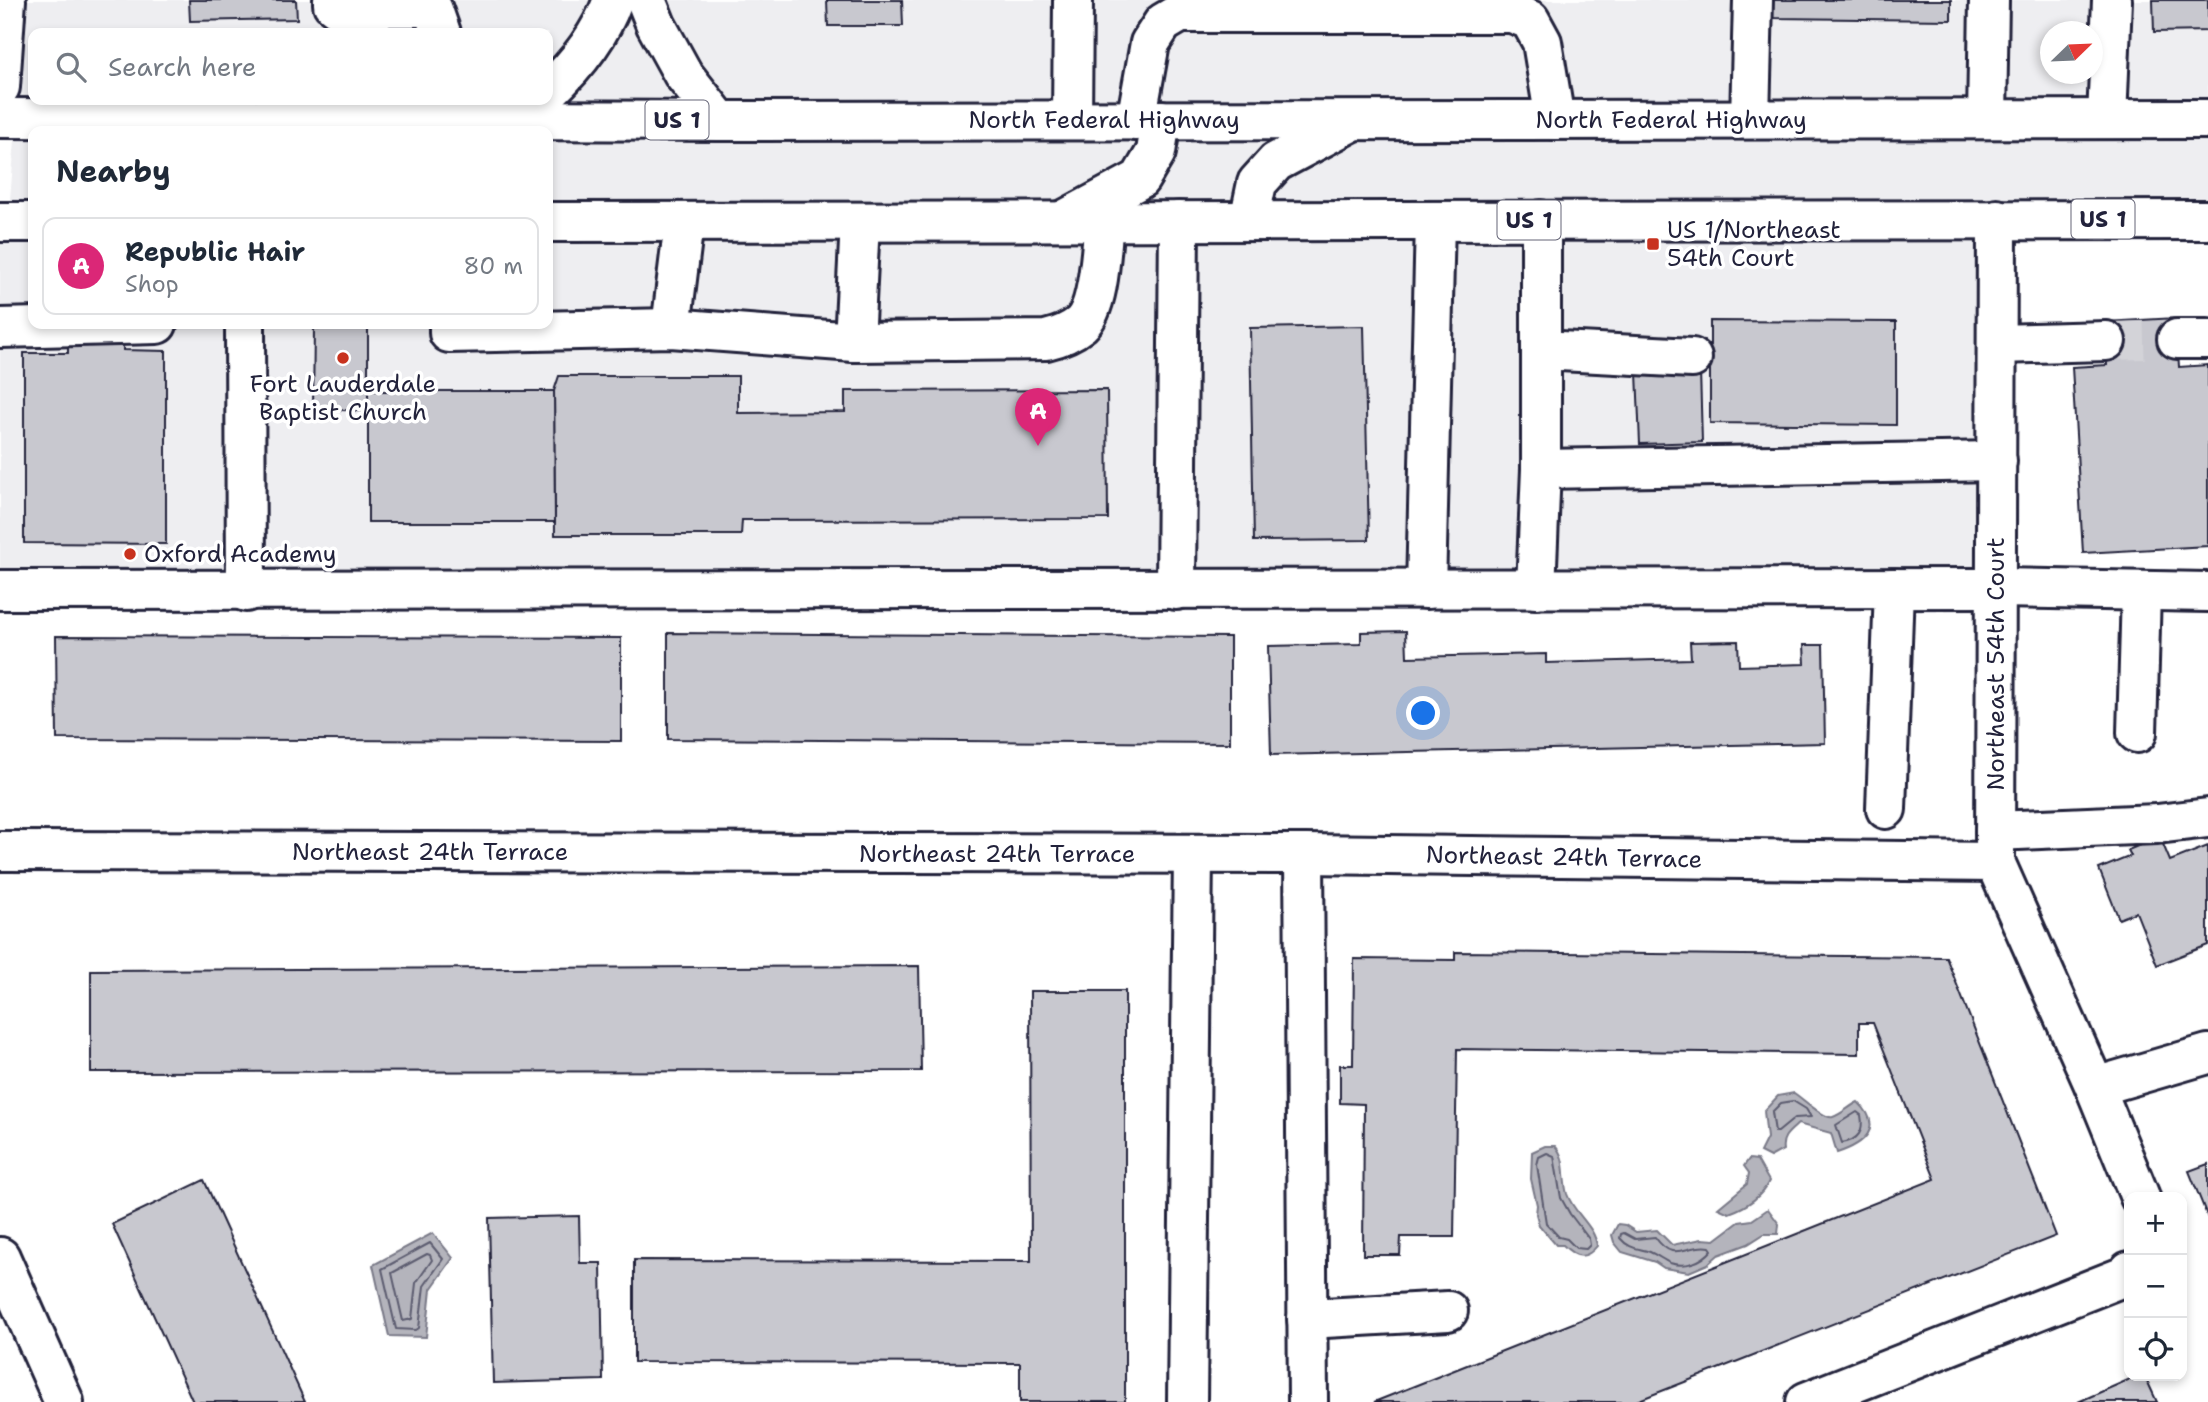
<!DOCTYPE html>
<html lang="en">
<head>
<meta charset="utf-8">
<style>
	body { margin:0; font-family:"Shantell Sans",sans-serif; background:#f2f2f3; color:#1f2937 }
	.controls { position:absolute; right:21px; bottom:21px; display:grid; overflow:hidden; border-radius:14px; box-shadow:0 4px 10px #0003 }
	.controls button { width:63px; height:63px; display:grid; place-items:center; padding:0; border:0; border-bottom:2px solid #e0e1e3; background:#fff; color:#1f2937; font:35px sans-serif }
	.compass { position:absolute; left:2040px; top:21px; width:63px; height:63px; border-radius:50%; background:#fff; box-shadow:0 4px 10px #0003; rotate:67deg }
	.you { position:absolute; left:1424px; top:714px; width:24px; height:24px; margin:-18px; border:5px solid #fff; border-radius:50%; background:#1a73e8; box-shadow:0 0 0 10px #1a73e833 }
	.badge { display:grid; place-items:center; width:46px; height:46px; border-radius:50%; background:#db2777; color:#fff; font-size:23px; font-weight:700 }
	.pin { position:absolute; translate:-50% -58px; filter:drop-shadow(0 2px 4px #0008) }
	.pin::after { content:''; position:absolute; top:37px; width:24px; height:21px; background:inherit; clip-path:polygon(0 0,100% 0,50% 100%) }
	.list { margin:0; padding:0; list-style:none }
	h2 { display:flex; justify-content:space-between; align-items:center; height:91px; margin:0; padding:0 28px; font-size:30px }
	h2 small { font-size:23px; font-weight:400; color:#747a83 }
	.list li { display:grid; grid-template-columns:46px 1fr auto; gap:21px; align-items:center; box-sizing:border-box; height:98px; margin:0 14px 14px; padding:0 14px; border:2px solid #e0e1e3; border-radius:14px }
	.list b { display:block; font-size:26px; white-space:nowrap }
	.list p { margin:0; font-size:23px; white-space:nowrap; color:#747a83 }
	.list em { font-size:23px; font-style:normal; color:#747a83 }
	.icon { flex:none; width:38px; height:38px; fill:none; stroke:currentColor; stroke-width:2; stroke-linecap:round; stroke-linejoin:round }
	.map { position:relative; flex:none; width:2208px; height:1402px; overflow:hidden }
	.search { position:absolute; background:#fff; box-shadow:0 4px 10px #0003; left:28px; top:28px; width:525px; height:77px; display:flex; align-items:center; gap:18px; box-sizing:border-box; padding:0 24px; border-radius:14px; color:#747a83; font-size:26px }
	.panel { position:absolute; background:#fff; box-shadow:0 4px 10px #0003; left:28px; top:126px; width:525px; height:203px; border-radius:14px }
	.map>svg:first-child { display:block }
</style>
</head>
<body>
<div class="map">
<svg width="2208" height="1402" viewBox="0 0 2208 1402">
	<rect width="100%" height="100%" fill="#fff"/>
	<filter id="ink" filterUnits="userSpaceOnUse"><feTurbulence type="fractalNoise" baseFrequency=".0143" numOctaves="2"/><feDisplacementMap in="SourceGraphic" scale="14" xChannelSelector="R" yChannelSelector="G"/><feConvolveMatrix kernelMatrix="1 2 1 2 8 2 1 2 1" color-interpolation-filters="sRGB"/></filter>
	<g filter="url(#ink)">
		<path fill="#eeeef1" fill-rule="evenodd" d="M 27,0 L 2208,0 L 2208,218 L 1997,220 L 1994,586 L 0,590 L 0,223 L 8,222 ZM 2050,32 L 2092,32 L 2092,74 L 2050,74 ZM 33,33 L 548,33 L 548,100 L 33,100 ZM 33,131 L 548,131 L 548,324 L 33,324 Z"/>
		<g fill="#b4b4bc" stroke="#7a7a88" stroke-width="2">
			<path d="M 1794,1093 C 1802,1098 1825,1120 1833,1117 C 1840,1115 1850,1106 1858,1102 C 1885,1128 1864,1144 1837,1153 L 1831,1133 L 1798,1124 C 1789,1132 1781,1137 1783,1150 L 1770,1157 L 1760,1152 L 1767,1138 L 1764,1111 L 1778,1096 Z"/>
			<path d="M 1545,1146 L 1555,1146 C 1567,1158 1562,1178 1567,1194 C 1574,1214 1595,1226 1597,1246 C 1585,1261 1575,1257 1563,1245 L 1556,1245 L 1539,1225 L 1536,1214 L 1537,1205 L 1531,1179 L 1532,1152 Z"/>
			<path d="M 1749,1159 L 1757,1160 L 1769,1181 C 1761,1198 1746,1207 1729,1213 L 1718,1208 L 1747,1184 L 1749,1173 L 1744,1166 Z"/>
			<path d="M 1768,1209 L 1779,1224 L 1778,1234 L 1764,1234 L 1748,1244 L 1718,1255 L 1708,1264 L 1689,1272 L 1664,1268 L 1655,1262 L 1622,1252 L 1614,1242 L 1612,1235 L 1618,1224 L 1625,1225 L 1636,1232 L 1657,1230 L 1672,1245 L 1702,1239 L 1715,1240 L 1739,1222 L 1752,1220 Z"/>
			<path d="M 433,1233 L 453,1258 L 431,1289 L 426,1337 L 389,1336 L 373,1265 Z"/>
		</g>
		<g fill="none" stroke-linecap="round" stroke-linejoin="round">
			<g stroke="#5c5c6f" stroke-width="2">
				<path d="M 1793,1101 L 1806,1109 L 1811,1117 L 1795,1118 L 1778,1132 L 1775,1132 L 1772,1112 L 1781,1103 Z"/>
				<path d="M 1857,1112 L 1861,1115 C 1864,1131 1859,1140 1842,1143 L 1836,1125 Z"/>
				<path d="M 1547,1153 L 1554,1156 L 1561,1198 L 1570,1214 L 1589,1239 L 1590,1245 L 1586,1249 L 1576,1248 L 1567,1239 L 1559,1237 L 1546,1223 L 1537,1165 L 1539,1157 Z"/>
				<path d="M 1621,1234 L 1624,1233 L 1635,1239 L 1655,1237 C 1675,1265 1685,1243 1710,1247 L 1712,1250 C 1702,1262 1685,1268 1670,1263 C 1663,1260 1657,1255 1650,1252 C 1638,1248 1629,1249 1620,1238 Z"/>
				<path d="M 430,1243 L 443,1259 L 424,1286 L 419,1328 L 416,1330 L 396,1329 L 382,1269 Z"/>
				<path d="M 427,1254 L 430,1255 L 432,1260 L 416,1283 L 412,1319 L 403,1321 L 392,1273 Z"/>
			</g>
		</g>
		<g fill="#c8c8cf" stroke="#22223b" stroke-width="2">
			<path d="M 189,0 L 296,0 L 297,19 L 190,21 Z"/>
			<path d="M 827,0 L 902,0 L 903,26 L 828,26 Z"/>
			<path d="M 1773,0 L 1951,0 L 1951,20 L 1773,18 Z"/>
			<path d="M 2153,0 L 2208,0 L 2208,31 L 2154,32 Z"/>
			<path d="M 2176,318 L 2179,367 L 2208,365 L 2208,546 L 2083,553 L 2072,367 L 2107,365 L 2105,322 Z"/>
			<path d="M 1710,321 L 1896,322 L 1896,425 L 1710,423 Z"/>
			<path d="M 1364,326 L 1369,540 L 1254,541 L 1250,328 Z"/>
			<path d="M 314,328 L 368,329 L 368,411 L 313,409 Z"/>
			<path d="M 68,340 L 123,341 L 123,350 L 166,351 L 166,544 L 24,543 L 24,353 L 68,353 Z"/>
			<path d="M 1700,370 L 1702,442 L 1640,444 L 1637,372 Z"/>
			<path d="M 559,376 L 738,376 L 738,413 L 845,412 L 845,391 L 1107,390 L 1108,519 L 742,520 L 741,535 L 555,535 L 554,391 Z"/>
			<path d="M 368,391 L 554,391 L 555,522 L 368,522 Z"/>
			<path d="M 1406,631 L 1407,657 L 1546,654 L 1546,663 L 1691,659 L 1690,642 L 1738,641 L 1739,666 L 1805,664 L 1804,645 L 1823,645 L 1825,743 L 1271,755 L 1268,646 L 1361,644 L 1361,632 Z"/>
			<path d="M 668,633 L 1230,637 L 1230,743 L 668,739 Z"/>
			<path d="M 56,636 L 621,638 L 621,741 L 57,739 Z"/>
			<path d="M 2160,837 L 2170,861 L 2208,846 L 2208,945 L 2157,965 L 2136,912 L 2119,919 L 2099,869 L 2131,856 L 2128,850 Z"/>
			<path d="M 1455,952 L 1946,957 L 2056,1236 L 1634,1402 L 1374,1402 L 1935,1179 L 1873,1023 L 1859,1023 L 1859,1054 L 1457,1049 L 1454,1237 L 1401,1237 L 1400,1255 L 1363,1255 L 1364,1104 L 1340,1103 L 1340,1065 L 1353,1065 L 1354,959 L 1455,960 Z"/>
			<path d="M 919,966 L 921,1071 L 91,1072 L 91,970 Z"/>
			<path d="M 1030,991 L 1125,991 L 1125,1402 L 1020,1402 L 1020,1363 L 634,1362 L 634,1260 L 1031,1261 Z"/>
			<path d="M 2208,1164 L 2208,1218 L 2189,1171 Z"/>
			<path d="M 204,1180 L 305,1402 L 193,1402 L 112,1224 Z"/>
			<path d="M 579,1216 L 580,1263 L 601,1263 L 603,1380 L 493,1383 L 489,1218 Z"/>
			<path d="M 2137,1376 L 2145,1376 L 2157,1402 L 2078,1402 Z"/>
		</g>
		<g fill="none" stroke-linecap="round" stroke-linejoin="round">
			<path stroke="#d3d3d8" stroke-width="38" stroke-dasharray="38 19" stroke-linecap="butt" d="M 2106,341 L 2177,339"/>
			<g stroke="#22223b" stroke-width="44">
				<g id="minor">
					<path d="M 333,0 L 333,4 L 337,7 L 421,7 L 433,10 L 441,33"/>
					<path d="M 646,0 L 656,25 L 683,74 L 720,121"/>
					<path d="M 0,87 L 6,0"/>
					<path d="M 548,92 C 576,66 600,36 613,0"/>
					<path d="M 1750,119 L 1753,0"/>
					<path d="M 1987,119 L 1989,0"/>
					<path d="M 2107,119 L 2112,0"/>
					<path d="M 1072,120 L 1073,0"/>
					<path d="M 1136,121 L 1150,43 L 1163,23 L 1180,13 L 1512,13 L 1530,20 L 1542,42 L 1555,120"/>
					<path d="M 1997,219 L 1995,862 L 2095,1087 L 2140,1197"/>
					<path d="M 860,222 L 854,342 L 1046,340 C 1059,337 1070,333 1081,324 C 1100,306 1101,247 1104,221"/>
					<path d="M 245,324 L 246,592"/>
					<path d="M 449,324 L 449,333 L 671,328 L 854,342"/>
					<path d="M 0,328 L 157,324"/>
					<path d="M 671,328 L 684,222"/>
					<path d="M 2177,339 L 2208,339"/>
					<path d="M 1998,344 L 2106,341"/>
					<path d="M 1541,350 L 1692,358"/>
					<path d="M 1541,469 L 1541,220"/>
					<path d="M 1426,589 L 1435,221"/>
					<path d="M 1536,589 L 1541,469 L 1997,461"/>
					<path d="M 0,590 L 1996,588 L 2208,592"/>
					<path d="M 1176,590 L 1179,221"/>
					<path d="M 2137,733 L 2141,591"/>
					<path d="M 1886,809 L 1894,588"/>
					<path d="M 1995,831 L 2157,824 L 2208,818"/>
					<path d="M 0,851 L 1304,854 L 1995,862"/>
					<path d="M 1304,854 L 1308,1402"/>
					<path d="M 2095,1087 L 2208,1054"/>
					<path d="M 0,1257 L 64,1402"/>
					<path d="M 1307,1319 L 1448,1311"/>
					<path d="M 1187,1402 L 1193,854"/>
					<path d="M 1806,1402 L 2125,1276 L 2129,1271"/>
				</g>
			</g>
			<g stroke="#22223b" stroke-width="44">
				<g id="major">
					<path d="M 0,118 L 720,121 L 2208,119"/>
					<path d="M 1066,219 L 1140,179 L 1156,152 L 1161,120"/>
					<path d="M 1249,221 L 1257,183 L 1276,162 L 1349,123"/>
					<path d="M 0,222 L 33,222"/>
					<path d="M 548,222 L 2208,220"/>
				</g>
			</g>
			<use href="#minor" stroke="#fff" stroke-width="38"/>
			<use href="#major" stroke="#fff" stroke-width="38"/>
		</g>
	</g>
	<g fill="#c8321e" stroke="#fff" stroke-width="2.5">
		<rect x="1646" y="237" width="14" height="14" rx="3.5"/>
		<circle cx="343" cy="358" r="7"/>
		<circle cx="130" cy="554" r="7"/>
	</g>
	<g text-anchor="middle" stroke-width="7" stroke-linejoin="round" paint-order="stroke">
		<g fill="#fff" stroke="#646476" stroke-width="2">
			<rect x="645.5" y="100.5" width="63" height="39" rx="5"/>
			<rect x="2071.5" y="199.5" width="63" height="39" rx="5"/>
			<rect x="1497.5" y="200.5" width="63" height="39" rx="5"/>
		</g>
		<g font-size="23" font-weight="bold" fill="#22223b">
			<text x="677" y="128">US 1</text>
			<text x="2103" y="227">US 1</text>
			<text x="1529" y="228">US 1</text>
		</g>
		<g font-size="24" fill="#22223b" stroke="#fff">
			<text x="1104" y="128">North Federal Highway</text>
			<text x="1671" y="128">North Federal Highway</text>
			<text transform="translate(1996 664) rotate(-90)" y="8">Northeast 54th Court</text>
			<text x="430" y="860">Northeast 24th Terrace</text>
			<text x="997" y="862">Northeast 24th Terrace</text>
			<text transform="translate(1564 857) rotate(1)" y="8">Northeast 24th Terrace</text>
		</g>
		<g font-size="24" fill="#22223b" stroke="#fff" text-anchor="start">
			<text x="1667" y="238">US 1/Northeast<tspan x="1667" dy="28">54th Court</tspan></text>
			<text x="343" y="392" text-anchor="middle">Fort Lauderdale<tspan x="343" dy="28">Baptist Church</tspan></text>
			<text x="144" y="562">Oxford Academy</text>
		</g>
	</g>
</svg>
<div class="controls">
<button>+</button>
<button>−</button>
<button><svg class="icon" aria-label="locate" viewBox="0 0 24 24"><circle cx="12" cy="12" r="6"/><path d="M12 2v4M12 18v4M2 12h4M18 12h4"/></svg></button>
</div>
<svg class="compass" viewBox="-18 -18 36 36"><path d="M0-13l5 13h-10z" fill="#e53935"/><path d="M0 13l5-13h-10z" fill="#747a83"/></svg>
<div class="you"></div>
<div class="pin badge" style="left:1038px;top:446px">A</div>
<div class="search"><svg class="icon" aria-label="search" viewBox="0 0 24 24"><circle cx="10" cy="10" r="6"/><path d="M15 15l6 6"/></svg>Search here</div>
<section class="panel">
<h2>Nearby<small></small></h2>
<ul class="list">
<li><span class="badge">A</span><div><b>Republic Hair</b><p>Shop</p></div><em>80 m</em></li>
</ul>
</section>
</div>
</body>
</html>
